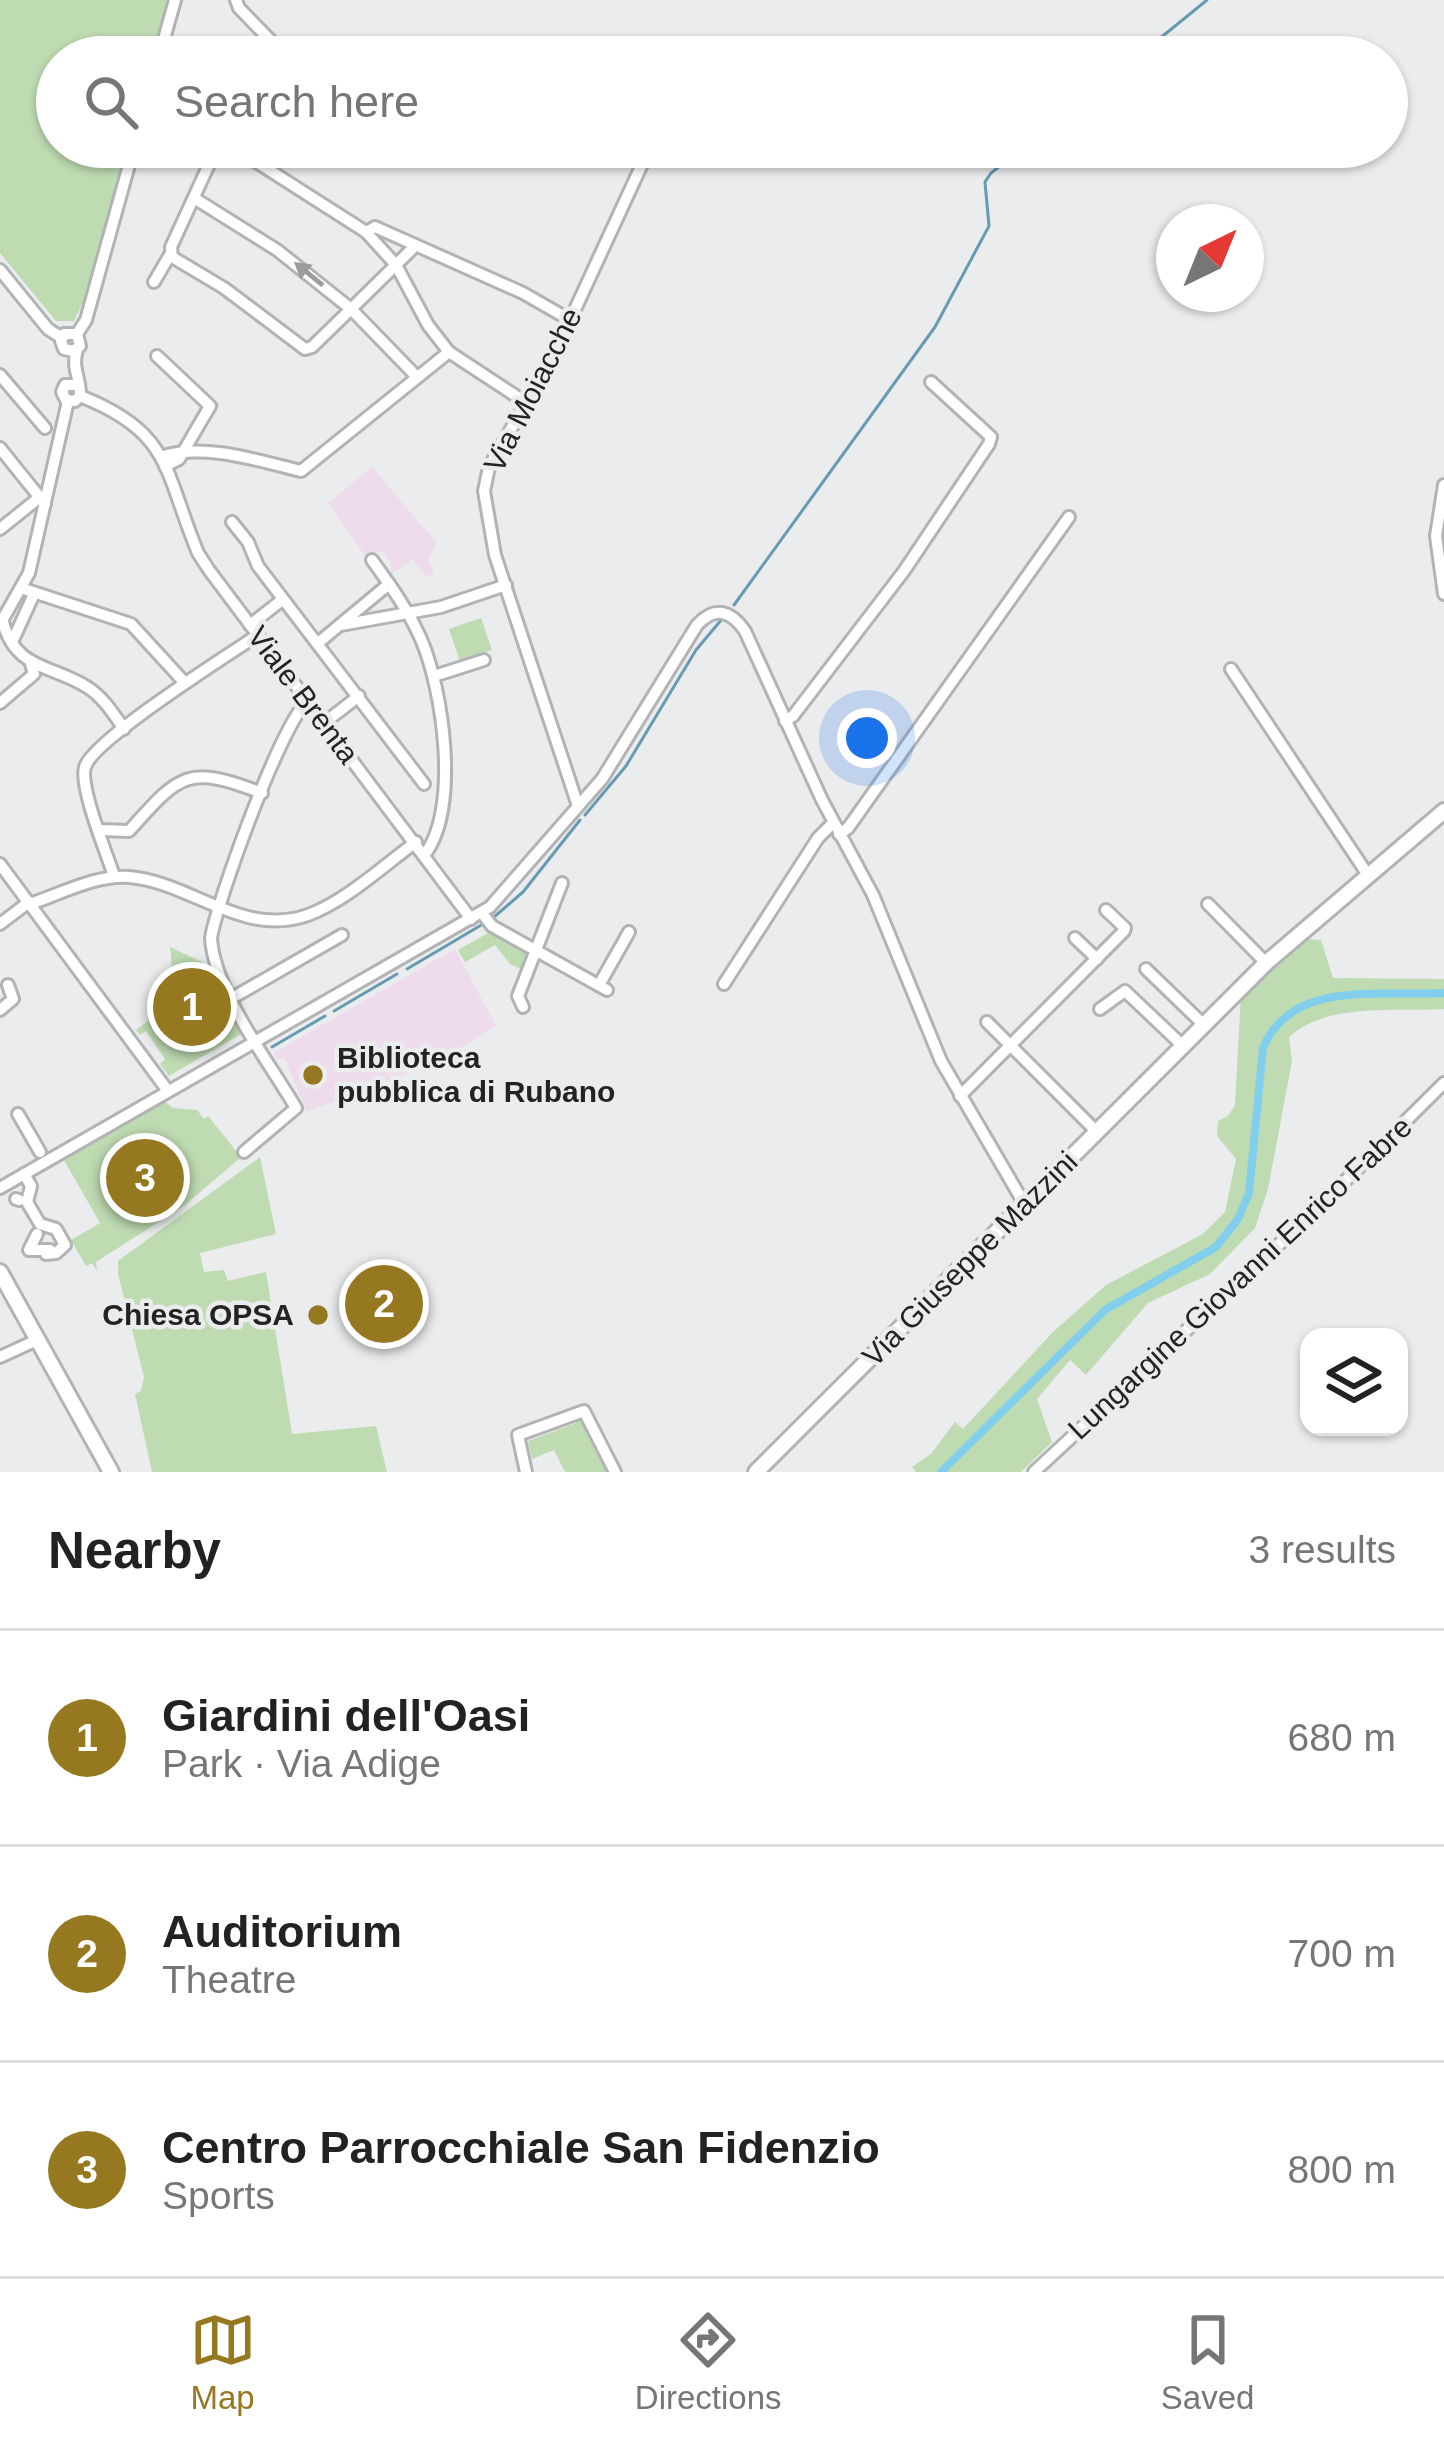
<!DOCTYPE html>
<html lang="en">
<head>
<meta charset="utf-8">
<style>
	body { margin:0; font-family:Arial,sans-serif; background:#f6f6f6; color:#222 }
	.controls { position:absolute; right:36px; bottom:36px; display:grid; overflow:hidden; border-radius:24px; box-shadow:0 3px 9px #0004 }
	.controls button { width:108px; height:108px; display:grid; place-items:center; padding:0; border:0; border-bottom:3px solid #e0e0e0; background:#fff; color:#222; font:60px sans-serif }
	.compass { position:absolute; left:1156px; top:204px; width:108px; height:108px; border-radius:50%; background:#fff; box-shadow:0 3px 9px #0004; rotate:43deg }
	.you { position:absolute; left:867px; top:738px; width:42px; height:42px; margin:-30px; border:9px solid #fff; border-radius:50%; background:#1a73e8; box-shadow:0 0 0 18px #1a73e833 }
	.badge { display:grid; place-items:center; width:78px; height:78px; border-radius:50%; background:#957820; color:#fff; font-size:39px; font-weight:700 }
	.pin { position:absolute; translate:-50% -50%; border:6px solid #fff; box-shadow:0 3px 12px #0006 }
	.list { margin:0; padding:0; list-style:none }
	h2 { display:flex; justify-content:space-between; align-items:center; height:156px; margin:0; padding:0 48px; font-size:51px }
	h2 small { font-size:39px; font-weight:400; color:#767676 }
	.list li { display:grid; grid-template-columns:78px 1fr auto; gap:36px; align-items:center; box-sizing:border-box; height:216px; padding:0 48px; border-top:3px solid #e0e0e0 }
	.list b { display:block; font-size:45px; white-space:nowrap }
	.list p { margin:0; font-size:39px; white-space:nowrap; color:#767676 }
	.list em { font-size:39px; font-style:normal; color:#767676 }
	.icon { flex:none; width:66px; height:66px; fill:none; stroke:currentColor; stroke-width:2; stroke-linecap:round; stroke-linejoin:round }
	.map { position:relative; flex:none; width:1444px; height:1472px; overflow:hidden }
	.search { position:absolute; background:#fff; box-shadow:0 3px 9px #0004; left:36px; right:36px; top:36px; height:132px; display:flex; align-items:center; gap:30px; box-sizing:border-box; padding:0 42px; border-radius:66px; color:#767676; font-size:45px }
	.sheet { height:804px; background:#fff }
	nav { display:flex; justify-content:space-around; align-items:center; box-sizing:border-box; height:168px; border-top:3px solid #e0e0e0; background:#fff; font-size:33px; color:#767676 }
	nav a { display:grid; justify-items:center; gap:6px }
	nav .on { color:#957820 }
	.map>svg:first-child { display:block }
</style>
</head>
<body>
<div class="map">
<svg width="1444" height="1472" viewBox="0 0 1444 1472">
	<rect width="100%" height="100%" fill="#ebecee"/>
	<g fill="#eedcec">
		<path d="M 372,467 L 437,543 L 428,560 L 434,573 L 427,577 L 412,559 L 391,575 L 391,563 L 384,552 L 374,551 L 366,557 L 328,503 Z"/>
		<path d="M 455,949 L 496,1026 L 450,1054 L 406,1074 L 306,1112 L 286,1061 L 283,1057 L 278,1060 L 273,1053 Z"/>
	</g>
	<g fill="#bedbb2">
		<path d="M 0,0 L 168,0 L 152,57 L 57,57 L 57,147 L 128,147 L 87,294 L 74,321 L 56,321 L 0,253 Z"/>
		<path d="M 481,618 L 492,650 L 460,661 L 449,629 Z"/>
		<path d="M 490,932 L 529,954 L 522,970 L 510,964 L 495,945 L 465,962 L 458,950 Z"/>
		<path d="M 1304,939 L 1321,940 L 1333,978 L 1444,979 L 1444,1009 C 1394,1012 1328,1002 1289,1037 L 1292,1061 L 1268,1189 L 1255,1228 L 1210,1274 L 1148,1303 L 1086,1375 L 1070,1360 L 1037,1399 L 1052,1442 L 1021,1472 L 916,1472 L 912,1467 L 931,1454 L 955,1422 L 963,1429 L 1052,1333 L 1106,1285 L 1203,1234 L 1225,1212 L 1236,1159 L 1217,1136 L 1218,1121 L 1228,1116 L 1235,1105 L 1241,995 Z"/>
		<path d="M 170,947 L 202,962 L 241,1034 L 169,1076 L 160,1064 L 165,1059 L 146,1031 L 140,1035 L 136,1030 C 170,1006 175,986 170,947 Z"/>
		<path d="M 164,1101 L 173,1108 L 197,1110 L 204,1119 L 208,1116 L 241,1157 L 185,1205 L 96,1262 L 97,1271 L 92,1263 L 86,1266 L 71,1240 L 100,1223 L 64,1160 Z"/>
		<path d="M 260,1157 L 276,1234 L 200,1253 L 204,1272 L 224,1270 L 228,1281 L 266,1272 L 292,1434 L 376,1426 L 387,1472 L 152,1472 L 135,1394 L 141,1391 L 144,1377 L 118,1274 L 118,1261 Z"/>
		<path d="M 583,1415 L 590,1430 L 586,1433 L 607,1472 L 565,1472 L 554,1450 L 532,1459 L 528,1441 L 576,1423 L 575,1418 Z"/>
	</g>
	<g fill="none" stroke-linecap="round" stroke-linejoin="round">
		<g stroke="#669bb1" stroke-width="3">
			<path d="M 1137,57 L 1207,0"/>
			<path d="M 734,605 L 935,327 L 989,226 L 985,182 L 991,173 L 1024,147"/>
			<path d="M 585,815 L 626,766 L 696,650 L 722,619"/>
			<path d="M 494,917 L 523,892 L 580,820"/>
			<path d="M 407,969 L 483,924"/>
			<path d="M 334,1011 L 397,974"/>
			<path d="M 272,1047 L 325,1016"/>
		</g>
		<path stroke="#82cfed" stroke-width="8" d="M 941,1472 L 1105,1310 L 1216,1247 L 1238,1219 L 1249,1193 L 1263,1048 C 1292,978 1382,997 1444,993"/>
		<g stroke="#b2b3b4" stroke-width="16">
			<g id="minor">
				<path d="M 236,0 L 239,8 L 276,46 L 278,57"/>
				<path d="M 159,57 L 175,0"/>
				<path d="M 217,147 L 171,247 L 172,257 L 224,288 L 305,349 L 312,347 L 351,309 L 417,377"/>
				<path d="M 233,147 L 366,232 L 396,265 L 428,325 L 449,352 L 525,402"/>
				<path d="M 194,198 L 277,250 L 351,309 L 413,248"/>
				<path d="M 366,232 L 375,227 L 523,293 L 570,320"/>
				<path d="M 0,270 L 48,329 L 62,338"/>
				<path d="M 154,282 L 171,253"/>
				<path d="M 77,334 L 64,334 L 61,341 L 64,349 L 73,351 L 80,346 L 77,334 L 86,320 L 134,147"/>
				<path d="M 77,350 C 71,368 81,379 80,396 L 75,401 L 66,400 L 62,392 L 65,385 L 78,385"/>
				<path d="M 157,356 L 210,406 L 179,459 L 165,466"/>
				<path d="M 0,375 L 45,428"/>
				<path d="M 80,396 C 172,432 164,471 198,553 L 209,570 L 471,919"/>
				<path d="M 0,448 L 45,504"/>
				<path d="M 161,457 C 203,442 259,461 301,471 L 449,352"/>
				<path d="M 1444,485 L 1436,536 L 1444,594"/>
				<path d="M 232,522 L 248,542 L 258,566 L 424,784"/>
				<path d="M 0,529 L 40,497"/>
				<path d="M 372,560 C 391,586 408,610 421,639 C 443,690 460,808 425,854"/>
				<path d="M 21,588 L 131,624 L 185,683"/>
				<path d="M 2,619 C 15,671 51,664 87,687 C 103,697 113,713 124,729"/>
				<path d="M 0,624 L 29,573 L 68,401"/>
				<path d="M 250,625 L 282,600"/>
				<path d="M 341,625 L 441,607 L 506,585"/>
				<path d="M 13,640 L 34,594"/>
				<path d="M 318,643 L 389,584"/>
				<path d="M 1231,669 L 1368,875"/>
				<path d="M 434,676 L 484,660"/>
				<path d="M 0,703 L 34,674 L 31,664"/>
				<path d="M 785,721 L 793,716 L 904,571 L 989,444 L 991,437 L 931,382"/>
				<path d="M 324,723 L 359,696"/>
				<path d="M 578,806 L 495,555 L 484,491 L 489,467 L 554,355 L 650,147"/>
				<path d="M 100,830 L 129,831 C 180,774 187,764 262,793"/>
				<path d="M 839,834 L 848,828 L 1069,517"/>
				<path d="M 0,864 L 168,1091"/>
				<path d="M 114,876 C 107,854 79,787 85,767 C 93,740 228,655 258,635"/>
				<path d="M 30,904 C 60,894 98,874 129,877 C 191,882 242,938 308,915 C 346,901 383,866 416,842"/>
				<path d="M 1208,904 L 1266,963"/>
				<path d="M 482,913 L 492,926 L 607,990"/>
				<path d="M 0,924 L 29,902"/>
				<path d="M 1075,938 L 1097,959"/>
				<path d="M 1146,969 L 1204,1025"/>
				<path d="M 724,984 L 818,838 L 833,823"/>
				<path d="M 599,985 L 629,932"/>
				<path d="M 232,998 L 342,935"/>
				<path d="M 523,1007 L 518,996 L 562,883"/>
				<path d="M 1100,1009 L 1125,991 L 1183,1046"/>
				<path d="M 0,1010 L 13,999 L 8,985"/>
				<path d="M 987,1022 L 1097,1132"/>
				<path d="M 960,1096 L 1124,931 L 1125,928 L 1106,910"/>
				<path d="M 18,1114 L 40,1152"/>
				<path d="M 244,1152 L 296,1108 C 269,1062 214,991 211,938 C 217,901 282,721 308,701"/>
				<path d="M 24,1174 L 31,1186 L 27,1202 L 40,1224 L 56,1229 L 65,1245 L 56,1253 L 46,1254"/>
				<path d="M 0,1188 L 490,907 L 602,779 L 697,625 C 715,605 731,611 745,631 L 822,800 L 873,895 L 941,1061 L 1025,1205"/>
				<path d="M 16,1199 L 19,1200"/>
				<path d="M 37,1234 L 29,1250 L 50,1250"/>
				<path d="M 0,1357 L 37,1340"/>
				<path d="M 526,1472 L 518,1435 L 584,1411 L 615,1472"/>
				<path d="M 1034,1472 L 1317,1209 L 1444,1083"/>
			</g>
		</g>
		<g stroke="#b2b3b4" stroke-width="20">
			<g id="major">
				<path d="M 0,1272 L 111,1472"/>
				<path d="M 756,1472 L 1266,963 L 1444,811"/>
			</g>
		</g>
		<use href="#minor" stroke="#fff" stroke-width="10"/>
		<use href="#major" stroke="#fff" stroke-width="14"/>
	</g>
	<defs><path id="oneway-solid" d="M-6-.8H1V-3.2L6.5 0L1 3.2V.8H-6Z" transform="scale(3)"/></defs>
	<use fill="#9c9c9c" href="#oneway-solid" transform="translate(309 274) rotate(-141)"/>
	<g fill="#957820" stroke="#ebecee" stroke-width="4.5">
		<circle cx="313" cy="1075" r="12"/>
		<circle cx="318" cy="1315" r="12"/>
	</g>
	<g text-anchor="middle" stroke-width="9" stroke-linejoin="round" paint-order="stroke">
		<g font-size="30" fill="#232324" stroke="#ebecee">
			<text transform="translate(533 390) rotate(-63)" y="10">Via Moiacche</text>
			<text transform="translate(303 695) rotate(53)" y="10">Viale Brenta</text>
			<text transform="translate(970 1259) rotate(-45)" y="10">Via Giuseppe Mazzini</text>
			<text transform="translate(1240 1278) rotate(-43)" y="10">Lungargine Giovanni Enrico Fabre</text>
		</g>
		<g font-size="30" font-weight="bold" fill="#232324" stroke="#ebecee" text-anchor="start">
			<text x="337" y="1068">Biblioteca<tspan x="337" dy="34">pubblica di Rubano</tspan></text>
			<text x="294" y="1325" text-anchor="end">Chiesa OPSA</text>
		</g>
	</g>
</svg>
<div class="controls">
<button><svg class="icon" aria-label="layers" viewBox="0 0 24 24"><path d="M12 4l9 5-9 5-9-5zM3 14l9 5 9-5"/></svg></button>
</div>
<svg class="compass" viewBox="-18 -18 36 36"><path d="M0-13l5 13h-10z" fill="#e53935"/><path d="M0 13l5-13h-10z" fill="#767676"/></svg>
<div class="you"></div>
<div class="pin badge" style="left:192px;top:1007px">1</div>
<div class="pin badge" style="left:384px;top:1304px">2</div>
<div class="pin badge" style="left:145px;top:1178px">3</div>
<div class="search"><svg class="icon" aria-label="search" viewBox="0 0 24 24"><circle cx="10" cy="10" r="6"/><path d="M15 15l6 6"/></svg>Search here</div>
</div>
<section class="sheet">
<h2>Nearby<small>3 results</small></h2>
<ul class="list">
<li><span class="badge">1</span><div><b>Giardini dell'Oasi</b><p>Park · Via Adige</p></div><em>680 m</em></li>
<li><span class="badge">2</span><div><b>Auditorium</b><p>Theatre</p></div><em>700 m</em></li>
<li><span class="badge">3</span><div><b>Centro Parrocchiale San Fidenzio</b><p>Sports</p></div><em>800 m</em></li>
</ul>
</section>
<nav>
<a class="on"><svg class="icon" aria-label="map" viewBox="0 0 24 24"><path d="M3 6l6-2 6 2 6-2v14l-6 2-6-2-6 2zM9 4v14M15 6v14"/></svg>Map</a>
<a><svg class="icon" aria-label="directions" viewBox="0 0 24 24"><path d="M12 3l9 9-9 9-9-9zM9 14v-3h6M13 9l2 2-2 2"/></svg>Directions</a>
<a><svg class="icon" aria-label="saved" viewBox="0 0 24 24"><path d="M7 4h10v16l-5-4-5 4z"/></svg>Saved</a>
</nav>
</body>
</html>
